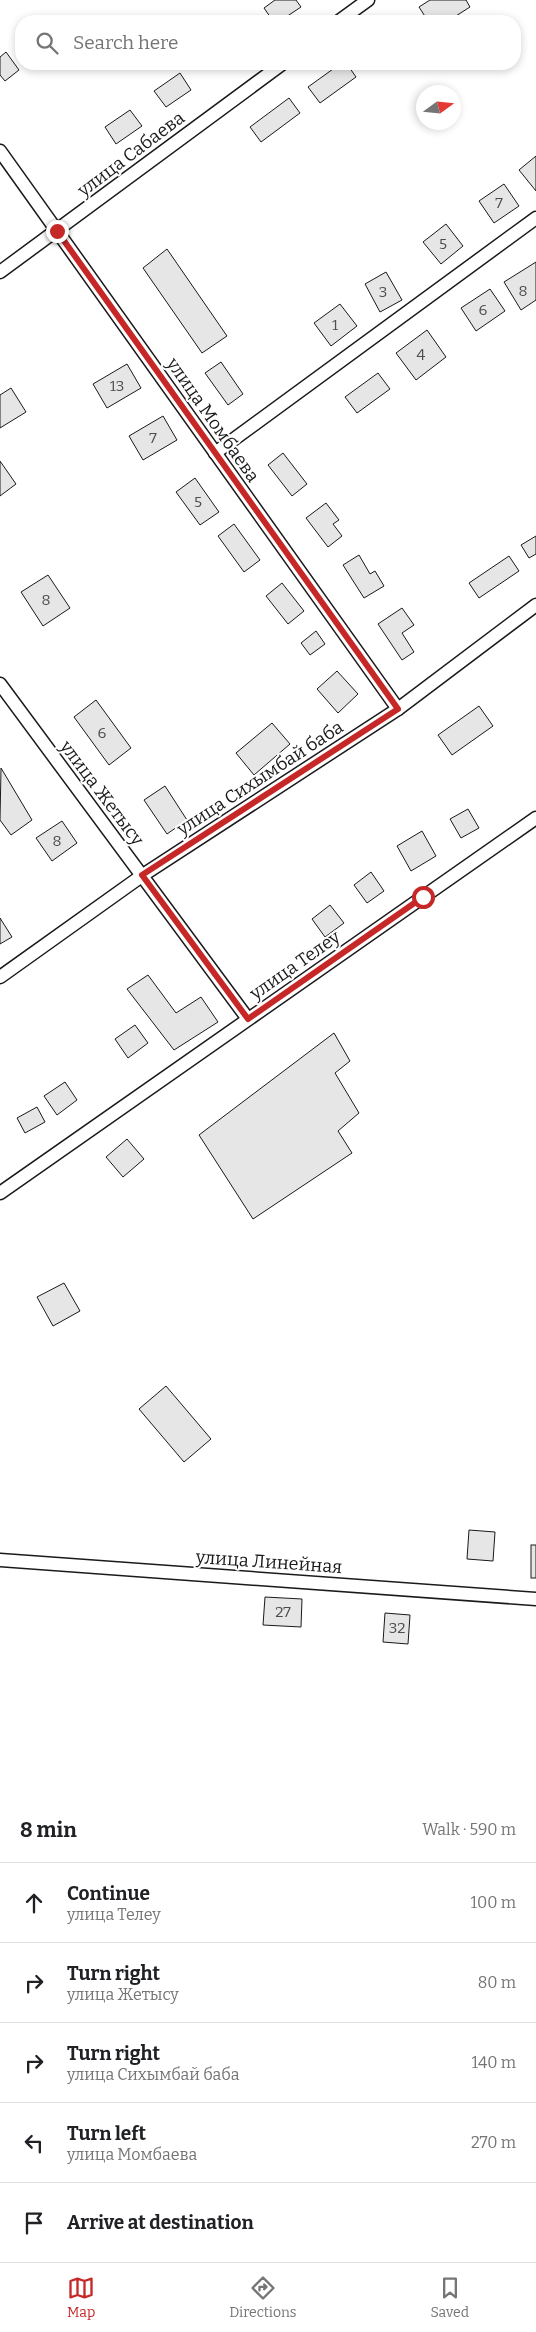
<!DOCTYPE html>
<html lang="en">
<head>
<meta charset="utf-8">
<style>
	body { margin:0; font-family:Bitter,serif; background:#f2f2f2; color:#202124 }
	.compass { position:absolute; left:416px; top:85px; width:45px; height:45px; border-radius:50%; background:#fff; box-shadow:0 2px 8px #0003; rotate:75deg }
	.stop { position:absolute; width:15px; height:15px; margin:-11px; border:4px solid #c62828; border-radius:50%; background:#fff }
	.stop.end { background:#c62828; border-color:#fff; box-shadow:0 1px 5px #0008 }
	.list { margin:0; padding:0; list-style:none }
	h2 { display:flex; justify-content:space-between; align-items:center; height:65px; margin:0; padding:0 20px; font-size:21px }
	h2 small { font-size:16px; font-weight:400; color:#757577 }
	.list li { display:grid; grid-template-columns:32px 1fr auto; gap:15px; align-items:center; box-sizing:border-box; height:80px; padding:0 20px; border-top:1px solid #e0e0e0 }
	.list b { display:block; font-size:19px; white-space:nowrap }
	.list p { margin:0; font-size:16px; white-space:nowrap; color:#757577 }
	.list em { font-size:16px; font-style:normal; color:#757577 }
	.icon { flex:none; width:28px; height:28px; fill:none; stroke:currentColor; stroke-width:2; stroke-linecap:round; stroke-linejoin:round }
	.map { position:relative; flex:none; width:536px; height:1797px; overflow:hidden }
	.search { position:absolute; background:#fff; box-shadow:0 2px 8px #0003; left:15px; right:15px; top:15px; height:55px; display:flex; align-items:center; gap:12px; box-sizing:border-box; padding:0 18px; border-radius:20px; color:#757577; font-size:19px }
	.sheet { height:465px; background:#fff }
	nav { display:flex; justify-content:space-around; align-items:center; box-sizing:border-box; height:70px; border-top:1px solid #e0e0e0; background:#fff; font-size:14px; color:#757577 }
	nav a { display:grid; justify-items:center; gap:2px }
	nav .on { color:#c62828 }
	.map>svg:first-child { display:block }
</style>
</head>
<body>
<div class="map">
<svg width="536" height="1797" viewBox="0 0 536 1797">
	<rect width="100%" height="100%" fill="#fff"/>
	<g fill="#e6e6e6" stroke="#1a1a1a">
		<path d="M 275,0 L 296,0 L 301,7 L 280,21 L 273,21 L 264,8 Z"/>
		<path d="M 430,0 L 466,0 L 470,7 L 448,21 L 428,21 L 419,7 Z"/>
		<path d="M 6,52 L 19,70 L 5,81 L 0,75 L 0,57 Z"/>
		<path d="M 340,64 L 347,64 L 356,77 L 320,103 L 308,87 Z"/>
		<path d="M 180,73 L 191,90 L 166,107 L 154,91 Z"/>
		<path d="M 289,98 L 300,113 L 261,142 L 250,127 Z"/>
		<path d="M 130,110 L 142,126 L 116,144 L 105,127 Z"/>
		<path d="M 536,156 L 536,191 L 519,170 Z"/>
		<path d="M 504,184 L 519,206 L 494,223 L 479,201 Z"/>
		<path d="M 446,224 L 463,246 L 441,264 L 423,242 Z"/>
		<path d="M 167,249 L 227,336 L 202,353 L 143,268 Z"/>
		<path d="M 536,262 L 536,300 L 521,310 L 504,282 Z"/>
		<path d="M 386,272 L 402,300 L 380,312 L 365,284 Z"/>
		<path d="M 490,289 L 505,311 L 476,331 L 461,308 Z"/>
		<path d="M 340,304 L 357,326 L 331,346 L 314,323 Z"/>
		<path d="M 427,330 L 446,357 L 416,380 L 396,353 Z"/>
		<path d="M 221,362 L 243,394 L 228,405 L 205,373 Z"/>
		<path d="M 127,364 L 141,388 L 107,408 L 93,384 Z"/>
		<path d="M 378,373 L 390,389 L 357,413 L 345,397 Z"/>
		<path d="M 11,388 L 26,412 L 0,428 L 0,395 Z"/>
		<path d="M 163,416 L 177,440 L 143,460 L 129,436 Z"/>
		<path d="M 283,453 L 307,484 L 292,496 L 268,465 Z"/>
		<path d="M 0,461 L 16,484 L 0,496 Z"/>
		<path d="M 195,478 L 219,512 L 200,525 L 176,492 Z"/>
		<path d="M 326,503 L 339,520 L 333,524 L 342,536 L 328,547 L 306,518 Z"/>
		<path d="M 234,524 L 260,560 L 244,572 L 218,536 Z"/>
		<path d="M 536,536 L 536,554 L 529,558 L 521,545 Z"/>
		<path d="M 359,555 L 370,574 L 375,571 L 384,586 L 364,598 L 343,565 Z"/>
		<path d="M 509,556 L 519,571 L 479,598 L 469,583 Z"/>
		<path d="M 48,575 L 70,608 L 43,626 L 21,592 Z"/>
		<path d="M 282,583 L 304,611 L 288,624 L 266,596 Z"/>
		<path d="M 402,608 L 414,625 L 402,633 L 414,652 L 402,660 L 378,624 Z"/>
		<path d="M 316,631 L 325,644 L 310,655 L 301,643 Z"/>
		<path d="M 337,671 L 358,694 L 338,713 L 317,689 Z"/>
		<path d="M 96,700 L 131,748 L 109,765 L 74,717 Z"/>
		<path d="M 479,706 L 493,726 L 452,755 L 438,735 Z"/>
		<path d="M 272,723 L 290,744 L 254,775 L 236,753 Z"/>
		<path d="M 1,768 L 32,820 L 11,835 L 0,820 Z"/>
		<path d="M 165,786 L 187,820 L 167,834 L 144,800 Z"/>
		<path d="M 468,809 L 479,828 L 461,838 L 450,819 Z"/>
		<path d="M 62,821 L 77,843 L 52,861 L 36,838 Z"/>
		<path d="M 422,831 L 436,856 L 411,871 L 397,846 Z"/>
		<path d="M 371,872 L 384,891 L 367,903 L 354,885 Z"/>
		<path d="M 330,905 L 344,923 L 325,937 L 312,919 Z"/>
		<path d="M 0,918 L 12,937 L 0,944 Z"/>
		<path d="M 148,975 L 176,1013 L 201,997 L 218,1022 L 174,1050 L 127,989 Z"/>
		<path d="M 135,1025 L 148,1043 L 128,1058 L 115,1039 Z"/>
		<path d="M 334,1033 L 350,1061 L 335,1073 L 359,1113 L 338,1131 L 352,1153 L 253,1219 L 199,1135 Z"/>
		<path d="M 65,1082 L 77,1100 L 57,1115 L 44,1096 Z"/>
		<path d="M 37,1107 L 45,1122 L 25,1133 L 17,1118 Z"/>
		<path d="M 127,1139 L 144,1159 L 123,1177 L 106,1157 Z"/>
		<path d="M 64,1283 L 80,1311 L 53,1326 L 37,1297 Z"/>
		<path d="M 166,1386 L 211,1439 L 184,1462 L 139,1409 Z"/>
		<path d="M 469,1530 L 495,1532 L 493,1561 L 467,1559 Z"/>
		<rect x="531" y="1545" width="5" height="33"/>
		<path d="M 265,1597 L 302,1599 L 301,1627 L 263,1625 Z"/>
		<path d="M 385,1613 L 410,1615 L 408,1644 L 383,1642 Z"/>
	</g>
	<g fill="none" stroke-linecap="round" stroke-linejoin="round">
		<g stroke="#1a1a1a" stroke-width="15">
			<g id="minor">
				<path d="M 339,21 L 368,0"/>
				<path d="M 0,151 L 398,709"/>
				<path d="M 0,272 L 282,64"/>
				<path d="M 215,453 L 536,218"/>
				<path d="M 0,684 L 248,1019"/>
				<path d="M 0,977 L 143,875 L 398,709 L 536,605"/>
				<path d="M 0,1193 L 536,818"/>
				<path d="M 0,1560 L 536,1599"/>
			</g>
		</g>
		<use href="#minor" stroke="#fff" stroke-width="12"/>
	</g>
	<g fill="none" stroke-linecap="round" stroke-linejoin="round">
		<path stroke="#c62828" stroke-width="6" d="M 57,231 L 398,709 L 142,875 L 248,1019 L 423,897"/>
	</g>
	<g text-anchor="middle" stroke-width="4" stroke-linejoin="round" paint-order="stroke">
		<g font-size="15" fill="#4d4d4d">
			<text x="499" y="208">7</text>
			<text x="443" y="249">5</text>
			<text x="523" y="296">8</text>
			<text x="383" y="297">3</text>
			<text x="483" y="315">6</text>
			<text x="335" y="330">1</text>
			<text x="421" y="360">4</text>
			<text x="117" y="391">13</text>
			<text x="153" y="443">7</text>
			<text x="198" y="507">5</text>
			<text x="46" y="605">8</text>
			<text x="102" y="738">6</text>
			<text x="57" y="846">8</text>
			<text x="283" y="1617">27</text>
			<text x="397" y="1633">32</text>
		</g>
		<g font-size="18" fill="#1a1a1a" stroke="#fff">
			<text transform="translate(131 154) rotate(-37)" y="6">улица Сабаева</text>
			<text transform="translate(213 420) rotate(55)" y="6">улица Момбаева</text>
			<text transform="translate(260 778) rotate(-33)" y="6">улица Сихымбай баба</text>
			<text transform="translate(102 793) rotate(53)" y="6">улица Жетысу</text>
			<text transform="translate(295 965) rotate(-35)" y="6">улица Телеу</text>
			<text transform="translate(269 1562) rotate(4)" y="6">улица Линейная</text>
		</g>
	</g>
</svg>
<svg class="compass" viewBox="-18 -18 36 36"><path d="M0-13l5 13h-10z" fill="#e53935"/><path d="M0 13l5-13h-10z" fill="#757577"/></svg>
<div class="stop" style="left:423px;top:897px"></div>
<div class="stop end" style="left:57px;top:231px"></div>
<div class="search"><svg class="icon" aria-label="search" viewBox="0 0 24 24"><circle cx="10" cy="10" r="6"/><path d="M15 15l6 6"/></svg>Search here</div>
</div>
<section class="sheet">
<h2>8 min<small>Walk · 590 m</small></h2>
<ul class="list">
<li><svg class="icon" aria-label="ahead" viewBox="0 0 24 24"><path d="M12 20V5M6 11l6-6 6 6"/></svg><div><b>Continue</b><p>улица Телеу</p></div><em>100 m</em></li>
<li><svg class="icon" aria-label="right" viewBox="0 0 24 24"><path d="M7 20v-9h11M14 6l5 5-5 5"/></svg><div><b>Turn right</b><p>улица Жетысу</p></div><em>80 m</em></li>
<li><svg class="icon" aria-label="right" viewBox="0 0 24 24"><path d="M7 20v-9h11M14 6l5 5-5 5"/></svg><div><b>Turn right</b><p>улица Сихымбай баба</p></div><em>140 m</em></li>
<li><svg class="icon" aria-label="left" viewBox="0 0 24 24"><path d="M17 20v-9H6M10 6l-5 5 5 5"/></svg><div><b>Turn left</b><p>улица Момбаева</p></div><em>270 m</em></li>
<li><svg class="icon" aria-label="arrive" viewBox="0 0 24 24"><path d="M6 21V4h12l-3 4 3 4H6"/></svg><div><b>Arrive at destination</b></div></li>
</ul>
</section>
<nav>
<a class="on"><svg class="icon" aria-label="map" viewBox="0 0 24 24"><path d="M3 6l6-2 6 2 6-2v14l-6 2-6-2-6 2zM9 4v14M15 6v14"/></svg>Map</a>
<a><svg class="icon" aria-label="directions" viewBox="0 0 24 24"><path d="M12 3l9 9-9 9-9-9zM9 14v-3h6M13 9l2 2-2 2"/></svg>Directions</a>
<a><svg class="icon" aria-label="saved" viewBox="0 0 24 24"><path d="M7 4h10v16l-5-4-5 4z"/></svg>Saved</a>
</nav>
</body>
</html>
